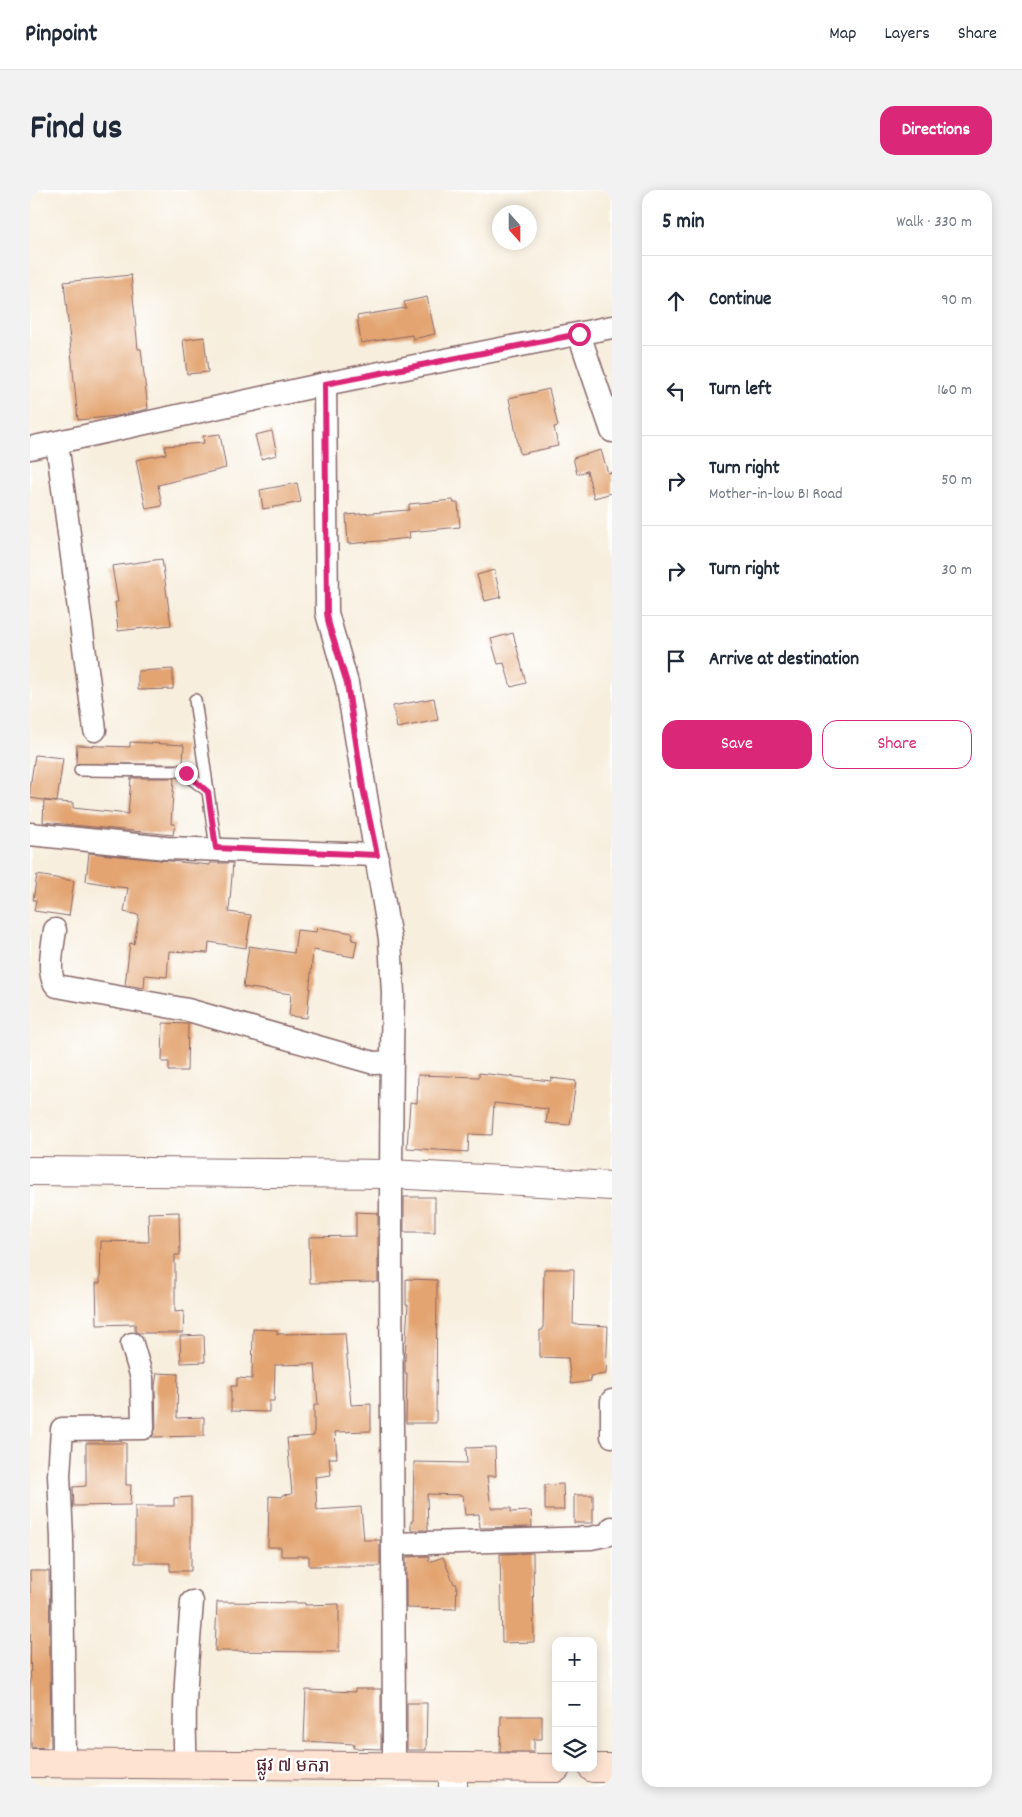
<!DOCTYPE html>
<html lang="en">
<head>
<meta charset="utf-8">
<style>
	body { margin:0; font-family:Dekko,"Noto Sans Khmer",sans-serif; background:#f2f2f3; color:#1f2937 }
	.controls { position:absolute; right:15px; bottom:15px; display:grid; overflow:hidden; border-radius:10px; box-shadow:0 2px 12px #0003 }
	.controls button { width:45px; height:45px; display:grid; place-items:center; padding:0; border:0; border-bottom:1px solid #e0e1e3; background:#fff; color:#1f2937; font:25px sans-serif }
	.compass { position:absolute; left:462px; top:15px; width:45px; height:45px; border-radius:50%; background:#fff; box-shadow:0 2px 12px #0003; rotate:159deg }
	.stop { position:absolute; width:15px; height:15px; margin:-11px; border:4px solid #db2777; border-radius:50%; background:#fff }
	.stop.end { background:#db2777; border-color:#fff; box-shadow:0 1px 5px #0008 }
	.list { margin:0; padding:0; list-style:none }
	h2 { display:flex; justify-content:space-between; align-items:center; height:65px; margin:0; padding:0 20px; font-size:21px }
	h2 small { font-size:16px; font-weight:400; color:#747a83 }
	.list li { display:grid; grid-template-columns:32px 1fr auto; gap:15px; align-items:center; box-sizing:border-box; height:90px; padding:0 20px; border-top:1px solid #e0e1e3 }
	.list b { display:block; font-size:19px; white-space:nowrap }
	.list p { margin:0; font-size:16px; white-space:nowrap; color:#747a83 }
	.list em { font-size:16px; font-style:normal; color:#747a83 }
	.actions { display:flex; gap:10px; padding:15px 20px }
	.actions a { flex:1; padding:11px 0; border:1px solid #db2777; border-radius:15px; text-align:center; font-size:18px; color:#db2777 }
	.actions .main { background:#db2777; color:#fff }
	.icon { flex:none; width:28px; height:28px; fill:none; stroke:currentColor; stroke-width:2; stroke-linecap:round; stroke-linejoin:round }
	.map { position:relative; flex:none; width:582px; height:1597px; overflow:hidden; border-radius:15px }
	header { display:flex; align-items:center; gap:30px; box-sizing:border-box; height:70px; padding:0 25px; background:#fff; border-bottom:1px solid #e0e1e3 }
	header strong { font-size:24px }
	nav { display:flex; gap:28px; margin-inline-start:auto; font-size:18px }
	.intro { display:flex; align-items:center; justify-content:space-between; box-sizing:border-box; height:120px; padding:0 30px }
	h1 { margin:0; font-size:35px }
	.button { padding:12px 22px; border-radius:15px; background:#db2777; color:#fff; font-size:18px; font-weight:700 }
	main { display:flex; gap:30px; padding:0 30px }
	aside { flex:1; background:#fff; border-radius:15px; box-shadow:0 2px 12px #0003 }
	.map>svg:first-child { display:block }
</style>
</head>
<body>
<header>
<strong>Pinpoint</strong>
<nav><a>Map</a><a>Layers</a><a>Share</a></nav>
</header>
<div class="intro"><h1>Find us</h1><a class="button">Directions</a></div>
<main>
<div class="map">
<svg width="582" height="1597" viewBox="0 0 582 1597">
	<rect width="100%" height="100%" fill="#fff"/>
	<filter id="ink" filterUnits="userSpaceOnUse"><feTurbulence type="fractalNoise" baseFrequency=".02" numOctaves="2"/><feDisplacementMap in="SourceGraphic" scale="10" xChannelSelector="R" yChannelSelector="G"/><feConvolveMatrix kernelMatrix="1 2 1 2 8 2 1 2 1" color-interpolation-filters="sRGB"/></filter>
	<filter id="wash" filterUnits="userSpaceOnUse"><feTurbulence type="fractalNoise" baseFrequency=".0096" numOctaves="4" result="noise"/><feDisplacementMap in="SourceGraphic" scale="20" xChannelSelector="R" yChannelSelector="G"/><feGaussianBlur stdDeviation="1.12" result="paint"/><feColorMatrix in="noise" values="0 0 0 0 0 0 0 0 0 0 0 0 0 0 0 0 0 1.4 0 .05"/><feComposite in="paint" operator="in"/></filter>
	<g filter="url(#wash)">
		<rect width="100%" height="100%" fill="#f7eedd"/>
		<g id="blocks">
			<g fill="#e3a471">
				<path d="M 101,85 L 108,159 L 111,159 L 118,219 L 87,226 L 48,230 L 34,92 Z"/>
				<path d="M 397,107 L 405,144 L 383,149 L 382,145 L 331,153 L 327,126 L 376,118 L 374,112 Z"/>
				<path d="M 174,147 L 178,182 L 157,184 L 153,150 Z"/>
				<path d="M 519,199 L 528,236 L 524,237 L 528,256 L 490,264 L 479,208 Z"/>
				<path d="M 242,241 L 247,265 L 231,269 L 225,245 Z"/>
				<path d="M 190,244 L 196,278 L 128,295 L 132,316 L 116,319 L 106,270 L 136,264 L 135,256 L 174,253 L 173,246 Z"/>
				<path d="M 571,260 L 578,283 L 582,282 L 582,303 L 564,308 L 557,281 L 547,284 L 543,268 Z"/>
				<path d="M 267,293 L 271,312 L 233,319 L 230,300 Z"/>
				<path d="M 423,310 L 424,313 L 428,313 L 430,337 L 379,342 L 380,348 L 318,354 L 316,325 L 379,320 L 379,314 Z"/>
				<path d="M 132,369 L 141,435 L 88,441 L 85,412 L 88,412 L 82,376 Z"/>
				<path d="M 464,380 L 471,407 L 455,411 L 447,385 Z"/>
				<path d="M 483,443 L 496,493 L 481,497 L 474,473 L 468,474 L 461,449 Z"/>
				<path d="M 143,479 L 143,499 L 108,500 L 108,481 Z"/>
				<path d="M 404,508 L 408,530 L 367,538 L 363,516 Z"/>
				<path d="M 100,552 L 154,555 L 153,574 L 46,574 L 47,555 L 100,557 Z"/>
				<path d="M 5,565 L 33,568 L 27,612 L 0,608 L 0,591 L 1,591 Z"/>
				<path d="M 101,588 L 144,588 L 141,634 L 145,634 L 143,645 L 13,632 L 14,611 L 43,613 L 43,618 L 98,624 Z"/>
				<path d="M 59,663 L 180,675 L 180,673 L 203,673 L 199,722 L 221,725 L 216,758 L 179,752 L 178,763 L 139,761 L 137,787 L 115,785 L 114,798 L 95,795 L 100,753 L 104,754 L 109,725 L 94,722 L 98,698 L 80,696 L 80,695 L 56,691 Z"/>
				<path d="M 7,685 L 44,691 L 39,726 L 4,721 L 6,710 L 3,710 Z"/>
				<path d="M 287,737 L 323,743 L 322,750 L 327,751 L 324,767 L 283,760 L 277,828 L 259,826 L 261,804 L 213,797 L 219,756 L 264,763 L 267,740 L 286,742 Z"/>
				<path d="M 133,833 L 158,834 L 157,881 L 139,881 L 139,872 L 132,872 Z"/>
				<path d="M 449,883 L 521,891 L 521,888 L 546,891 L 540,935 L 516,933 L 518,919 L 464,913 L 462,945 L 439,944 L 438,962 L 377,958 L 380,912 L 387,913 L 388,885 L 449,887 Z"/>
				<rect x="374" y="1007" width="31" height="35"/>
				<path d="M 149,1022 L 150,1065 L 145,1065 L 145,1122 L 154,1121 L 153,1143 L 109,1143 L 105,1141 L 105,1134 L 67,1135 L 66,1093 L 70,1093 L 71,1051 L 119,1052 L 118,1023 Z"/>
				<path d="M 326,1022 L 348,1023 L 348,1092 L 280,1093 L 279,1047 L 326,1046 Z"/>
				<path d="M 514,1079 L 544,1079 L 543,1134 L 578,1136 L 576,1184 L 560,1186 L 561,1191 L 541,1194 L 538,1168 L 510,1167 L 510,1140 L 513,1140 Z"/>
				<path d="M 376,1089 L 407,1090 L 406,1233 L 376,1233 L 377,1183 L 375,1183 L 375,1166 L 378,1115 L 376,1115 Z"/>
				<path d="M 223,1139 L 247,1140 L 247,1144 L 315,1143 L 321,1215 L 341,1214 L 341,1241 L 305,1242 L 307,1268 L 299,1268 L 301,1285 L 285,1287 L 287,1320 L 331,1317 L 334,1350 L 350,1350 L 350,1376 L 279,1376 L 279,1366 L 251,1366 L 251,1357 L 238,1357 L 239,1306 L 252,1307 L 252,1305 L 262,1304 L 257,1248 L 284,1246 L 284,1215 L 288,1215 L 285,1174 L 245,1175 L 244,1211 L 239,1211 L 239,1222 L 201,1221 L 201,1196 L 207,1196 L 207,1188 L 222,1189 Z"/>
				<path d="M 174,1145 L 175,1172 L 151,1173 L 150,1146 Z"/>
				<path d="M 127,1183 L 148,1184 L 147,1228 L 174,1227 L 174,1246 L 122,1247 L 126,1238 L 125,1196 Z"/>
				<path d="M 56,1253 L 96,1253 L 96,1295 L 101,1295 L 100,1315 L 44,1316 L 43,1297 L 56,1296 Z"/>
				<path d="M 465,1257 L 466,1286 L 457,1286 L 461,1318 L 481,1318 L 481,1322 L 501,1321 L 502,1337 L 450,1338 L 449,1324 L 435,1325 L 433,1305 L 397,1304 L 398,1340 L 381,1340 L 381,1331 L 383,1331 L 384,1272 L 437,1273 L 436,1258 Z"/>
				<path d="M 533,1294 L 534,1320 L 515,1320 L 515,1295 Z"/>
				<rect x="544" y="1305" width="19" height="28"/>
				<path d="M 161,1307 L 161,1381 L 140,1381 L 140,1373 L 105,1373 L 105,1316 L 144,1316 L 144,1308 Z"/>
				<path d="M 503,1363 L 504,1452 L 472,1453 L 470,1364 Z"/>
				<path d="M 399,1366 L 399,1372 L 413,1367 L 424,1394 L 427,1394 L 426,1419 L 376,1418 L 376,1367 Z"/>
				<path d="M 0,1381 L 19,1381 L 21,1558 L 1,1557 Z"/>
				<path d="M 187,1412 L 275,1413 L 275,1415 L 309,1414 L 309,1462 L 185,1461 Z"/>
				<path d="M 325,1499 L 351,1499 L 351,1559 L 323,1558 L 324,1554 L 274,1551 L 276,1500 L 325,1502 Z"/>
				<path d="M 377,1513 L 397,1513 L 396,1560 L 377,1560 Z"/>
				<path d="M 471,1526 L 512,1526 L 512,1549 L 504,1549 L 504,1562 L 470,1562 Z"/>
			</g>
		</g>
	</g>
	<g filter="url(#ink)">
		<use href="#blocks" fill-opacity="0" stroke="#876769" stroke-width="1"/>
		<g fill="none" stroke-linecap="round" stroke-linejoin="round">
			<g stroke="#876769" stroke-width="14">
				<g id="service">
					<path d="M 165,510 L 186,658"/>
					<path d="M 50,580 L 151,581 L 178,601"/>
				</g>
			</g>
			<g stroke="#876769" stroke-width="25">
				<g id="minor">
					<path d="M 549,144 L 582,241"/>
					<path d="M 295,194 L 297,423 L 317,493 L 360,749 L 363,803 C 358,1061 364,1318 364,1576"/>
					<path d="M 27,253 L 65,540"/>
					<path d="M 0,258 L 295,194 L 582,137"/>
					<path d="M 0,644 L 136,658 L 347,665"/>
					<path d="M 25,740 C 23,755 16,786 27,796 L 158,820 L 344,873 L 362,872"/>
					<path d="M 582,1211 L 582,1246"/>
					<path d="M 364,1354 L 561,1348 L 580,1344 L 582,1338"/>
					<path d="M 34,1573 L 32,1348 L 29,1285 L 32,1239 L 113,1238 L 112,1188 L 102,1154"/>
					<path d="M 156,1574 C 152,1520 158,1465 162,1412"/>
				</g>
			</g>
			<g stroke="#876769" stroke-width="30">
				<g id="tertiary">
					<path d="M 0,981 L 360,984 L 582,996"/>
					<path d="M 423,1577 L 423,1597"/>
				</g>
			</g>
			<g stroke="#876769" stroke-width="30">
				<g id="secondary">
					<path d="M 0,1573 L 526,1578"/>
					<path d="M 563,1578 L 582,1578"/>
				</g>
			</g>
			<use href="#service" stroke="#fff" stroke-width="11"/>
			<use href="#minor" stroke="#fff" stroke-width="22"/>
			<use href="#tertiary" stroke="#fff" stroke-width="28"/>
			<use href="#secondary" stroke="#fee3d2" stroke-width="28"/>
		</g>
	</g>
	<g fill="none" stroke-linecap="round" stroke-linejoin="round" filter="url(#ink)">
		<path stroke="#db2777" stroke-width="6" d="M 156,583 L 178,602 L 186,658 L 347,665 L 333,598 L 317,493 L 299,435 L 297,423 L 295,194 L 549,144"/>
	</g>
	<g text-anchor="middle" stroke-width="5" stroke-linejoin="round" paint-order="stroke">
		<g font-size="18" fill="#4a1f2b" stroke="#fff">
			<text transform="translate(263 1575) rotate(1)" y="6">ផ្លូវ ៧ មករា</text>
		</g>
	</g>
</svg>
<div class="controls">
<button>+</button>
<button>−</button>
<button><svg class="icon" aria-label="layers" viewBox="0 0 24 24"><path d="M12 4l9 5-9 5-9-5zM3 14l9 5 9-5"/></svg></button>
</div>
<svg class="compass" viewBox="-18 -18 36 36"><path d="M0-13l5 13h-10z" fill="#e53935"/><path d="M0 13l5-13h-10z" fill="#747a83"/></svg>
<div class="stop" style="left:549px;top:144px"></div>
<div class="stop end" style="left:156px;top:583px"></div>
</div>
<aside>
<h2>5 min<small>Walk · 330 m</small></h2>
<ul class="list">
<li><svg class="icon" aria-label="ahead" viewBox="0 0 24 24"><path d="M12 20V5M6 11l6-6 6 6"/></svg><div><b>Continue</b></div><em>90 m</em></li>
<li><svg class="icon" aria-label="left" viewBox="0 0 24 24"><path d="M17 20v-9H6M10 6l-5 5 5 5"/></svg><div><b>Turn left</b></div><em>160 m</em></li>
<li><svg class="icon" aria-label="right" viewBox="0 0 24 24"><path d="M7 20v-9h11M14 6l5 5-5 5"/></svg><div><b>Turn right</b><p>Mother-in-low B1 Road</p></div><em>50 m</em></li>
<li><svg class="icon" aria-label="right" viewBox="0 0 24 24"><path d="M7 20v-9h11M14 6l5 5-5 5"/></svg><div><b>Turn right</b></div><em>30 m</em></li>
<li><svg class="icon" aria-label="arrive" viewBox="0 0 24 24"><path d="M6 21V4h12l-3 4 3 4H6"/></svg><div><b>Arrive at destination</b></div></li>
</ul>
<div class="actions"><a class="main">Save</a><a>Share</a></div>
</aside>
</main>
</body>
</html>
